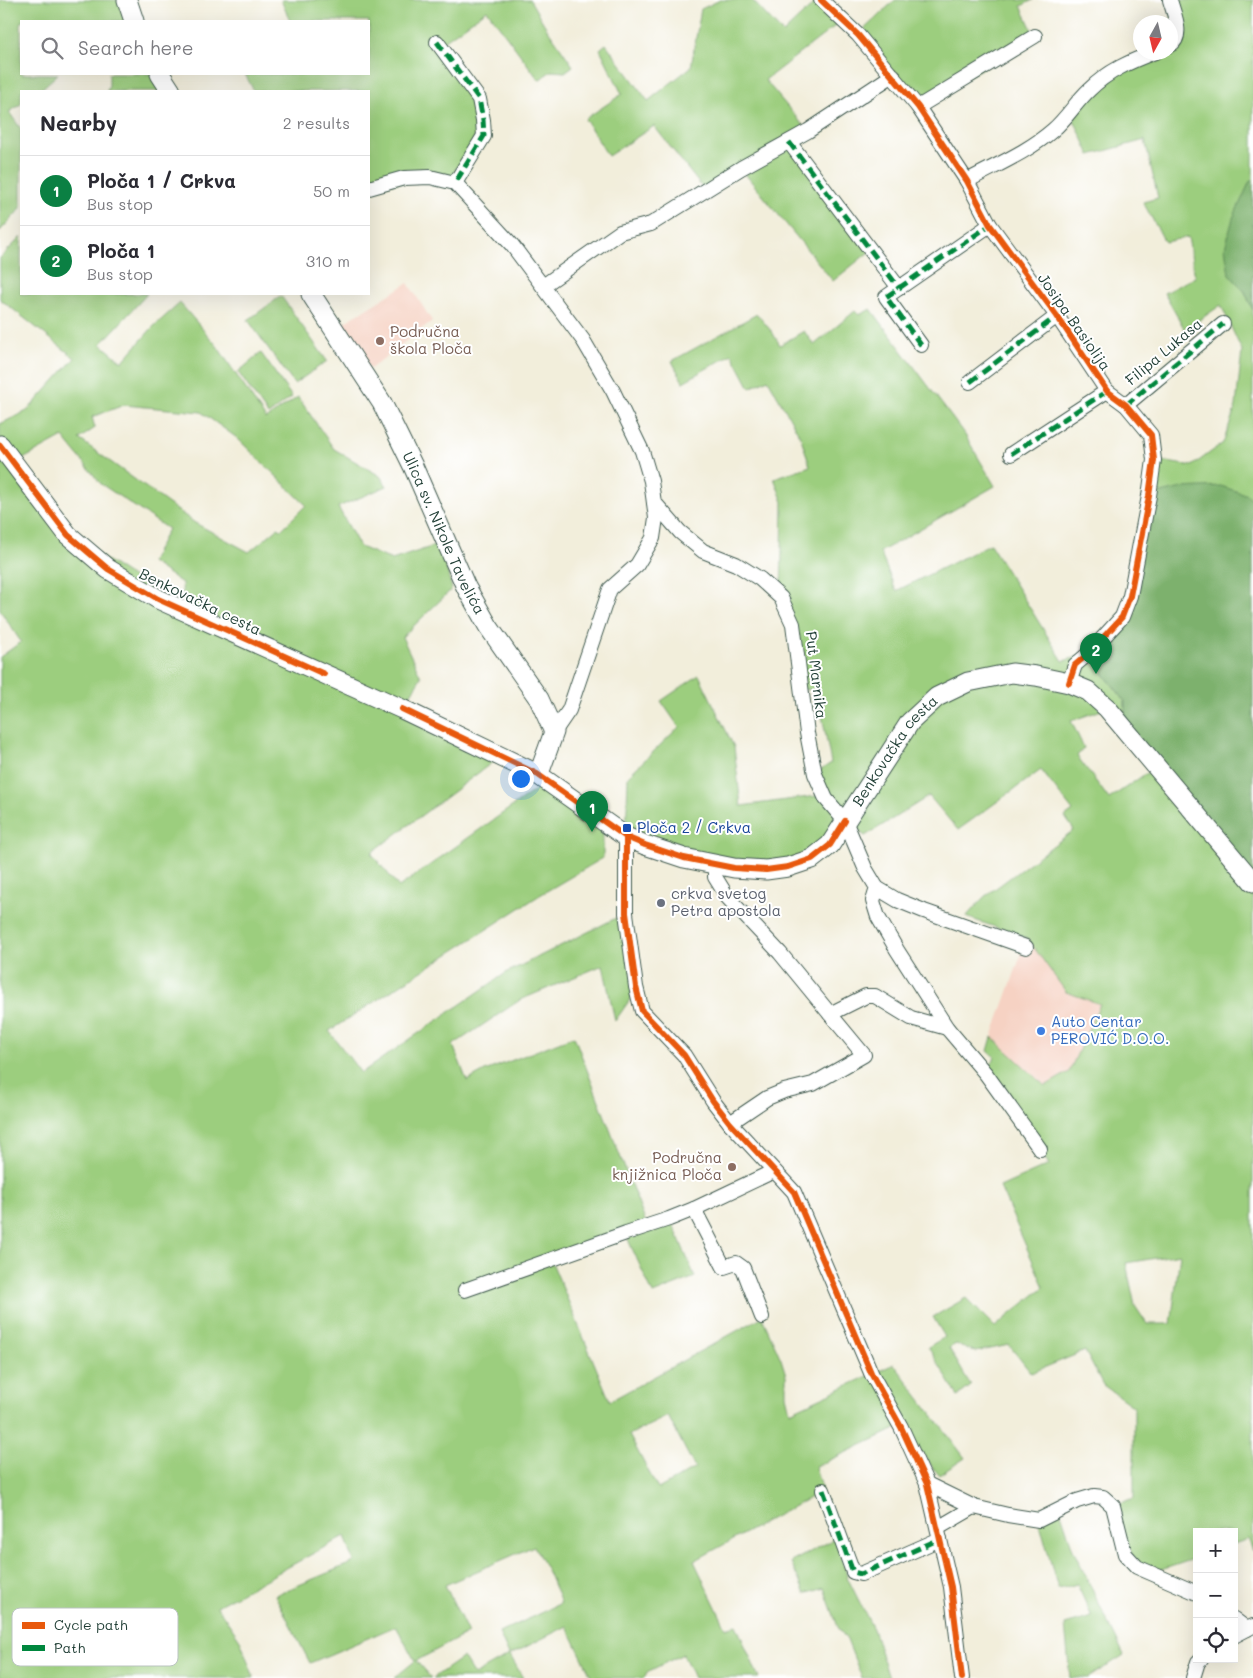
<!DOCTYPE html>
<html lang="en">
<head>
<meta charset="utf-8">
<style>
	body { margin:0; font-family:Mali,sans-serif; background:#f7f7f7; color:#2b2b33 }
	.controls { position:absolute; right:15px; bottom:15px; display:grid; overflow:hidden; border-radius:0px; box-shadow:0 5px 20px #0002 }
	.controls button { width:45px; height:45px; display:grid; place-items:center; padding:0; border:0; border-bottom:1px solid #e1e1e2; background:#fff; color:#2b2b33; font:25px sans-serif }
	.compass { position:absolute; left:1133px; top:15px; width:45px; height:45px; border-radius:50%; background:#fff; box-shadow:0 5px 20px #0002; rotate:188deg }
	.you { position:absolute; left:520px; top:778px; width:18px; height:18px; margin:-12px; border:4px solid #fff; border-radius:50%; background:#1a73e8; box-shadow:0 0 0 8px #1a73e833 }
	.badge { display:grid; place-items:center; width:32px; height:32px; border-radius:50%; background:#0b8043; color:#fff; font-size:16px; font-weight:700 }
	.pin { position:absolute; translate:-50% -41px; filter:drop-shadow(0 1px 2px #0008) }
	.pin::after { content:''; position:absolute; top:26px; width:18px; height:15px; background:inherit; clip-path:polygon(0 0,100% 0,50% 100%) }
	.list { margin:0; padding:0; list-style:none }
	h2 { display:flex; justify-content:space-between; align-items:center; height:65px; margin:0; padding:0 20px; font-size:21px }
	h2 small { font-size:16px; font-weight:400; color:#7c7c81 }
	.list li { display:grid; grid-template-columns:32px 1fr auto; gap:15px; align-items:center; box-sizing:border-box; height:70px; padding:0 20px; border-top:1px solid #e1e1e2 }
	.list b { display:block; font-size:19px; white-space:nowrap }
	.list p { margin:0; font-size:16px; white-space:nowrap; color:#7c7c81 }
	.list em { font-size:16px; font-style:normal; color:#7c7c81 }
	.icon { flex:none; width:28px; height:28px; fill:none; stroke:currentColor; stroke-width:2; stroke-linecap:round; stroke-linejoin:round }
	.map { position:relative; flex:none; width:1253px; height:1678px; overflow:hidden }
	.search { position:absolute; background:#fff; box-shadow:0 5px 20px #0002; left:20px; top:20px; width:350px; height:55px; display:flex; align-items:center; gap:12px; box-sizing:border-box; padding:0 18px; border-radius:0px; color:#7c7c81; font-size:19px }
	.panel { position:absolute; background:#fff; box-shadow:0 5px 20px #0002; left:20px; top:90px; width:350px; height:205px; border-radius:0px }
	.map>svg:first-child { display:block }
</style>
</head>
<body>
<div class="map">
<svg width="1253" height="1678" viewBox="0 0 1253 1678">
	<rect width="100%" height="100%" fill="#fff"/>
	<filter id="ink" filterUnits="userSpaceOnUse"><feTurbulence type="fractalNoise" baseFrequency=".02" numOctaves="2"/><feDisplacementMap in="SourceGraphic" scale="10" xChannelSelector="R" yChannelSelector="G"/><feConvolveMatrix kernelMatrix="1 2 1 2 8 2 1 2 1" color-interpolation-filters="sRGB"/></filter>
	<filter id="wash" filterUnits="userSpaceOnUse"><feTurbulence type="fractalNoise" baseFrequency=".0096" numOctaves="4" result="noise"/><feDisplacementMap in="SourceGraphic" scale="20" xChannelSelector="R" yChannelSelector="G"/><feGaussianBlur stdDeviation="1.12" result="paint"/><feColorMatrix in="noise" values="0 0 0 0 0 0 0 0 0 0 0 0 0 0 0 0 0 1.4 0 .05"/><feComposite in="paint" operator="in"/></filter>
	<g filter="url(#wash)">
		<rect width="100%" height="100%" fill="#f2eedb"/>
		<g fill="#f6d2c3">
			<path d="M 408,283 L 432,321 L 370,369 L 342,324 Z"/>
			<path d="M 1027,938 L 1066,992 L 1101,1004 L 1069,1072 L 1045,1086 L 992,1037 Z"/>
		</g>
		<g fill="#9cce7e" stroke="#5e8659" fill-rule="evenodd">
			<path d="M 0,0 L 127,0 L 134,21 L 21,21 L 21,74 L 58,74 L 39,91 L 21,91 L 21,104 L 9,112 L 21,129 L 21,208 L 0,231 Z"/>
			<path d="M 281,0 L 530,0 L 544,24 L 573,66 L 565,72 L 551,71 L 539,80 L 487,10 L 437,46 C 447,60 478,98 479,114 C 480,135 467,155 455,170 L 455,183 L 430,177 L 369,188 L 369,91 L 254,91 L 245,74 L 369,74 L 369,21 L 290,21 Z"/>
			<path d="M 720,0 L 752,0 L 783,33 L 818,0 L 843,20 L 765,80 L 808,131 L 790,142 L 869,252 L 833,281 L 741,169 L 705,191 L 654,126 L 608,156 L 585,119 L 622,94 L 600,49 L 606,44 L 648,101 L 691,67 L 701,9 Z"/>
			<path d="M 895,0 L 1033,0 L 1021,6 L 1035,36 L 918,107 L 858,35 Z"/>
			<path d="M 1170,0 L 1253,0 L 1253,178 L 1250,181 L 1229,274 L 1245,292 L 1253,310 L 1253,500 L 1248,495 L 1149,496 L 1154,460 L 1192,466 L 1223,443 L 1236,406 L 1242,351 L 1221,305 L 1185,330 L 1164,293 L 1195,277 L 1188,237 L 1165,242 L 1143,202 L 1158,198 L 1145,140 L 1090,155 L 1070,111 L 1089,89 L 1155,53 L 1170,52 L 1171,45 L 1174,43 Z"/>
			<path d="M 109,74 L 160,74 L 171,91 L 107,91 L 109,86 Z"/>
			<path d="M 21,237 L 21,294 L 147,294 L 101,344 L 122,362 L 153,327 L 180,303 L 217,346 L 266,419 L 298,397 L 334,449 L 380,476 L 387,486 L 338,507 L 360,547 L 392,560 L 440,544 L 452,589 L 402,637 L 421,677 L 402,709 L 501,756 L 371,853 L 399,887 L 548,781 L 603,831 L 603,858 L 540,895 L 329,1031 L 361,1073 L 506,973 L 626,913 L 636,987 L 629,1001 L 615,1021 L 603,965 L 520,1000 L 453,1045 L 467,1081 L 485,1071 L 574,1036 L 647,1226 L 673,1224 L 695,1277 L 653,1294 L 625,1233 L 551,1260 L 610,1401 L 762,1317 L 781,1359 L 786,1375 L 786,1395 L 790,1412 L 894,1364 L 965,1458 L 939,1475 L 900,1427 L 815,1467 L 822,1491 L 694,1561 L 726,1628 L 736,1625 L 759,1678 L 694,1678 L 683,1654 L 647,1672 L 644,1678 L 592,1678 L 567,1626 L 510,1655 L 523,1678 L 433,1678 L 463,1657 L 474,1675 L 509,1655 L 499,1633 L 561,1603 L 549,1574 L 534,1546 L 445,1585 L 468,1633 L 416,1661 L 431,1678 L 394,1678 L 415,1661 L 396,1626 L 310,1663 L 275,1595 L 354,1562 L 345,1536 L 217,1606 L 240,1640 L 254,1678 L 0,1678 L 0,657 L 21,642 L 0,610 L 0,424 L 27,411 L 75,358 L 0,299 L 0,258 ZM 124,405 L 201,412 L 237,438 L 306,505 L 281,530 L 278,528 L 249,552 L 195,523 L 79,439 L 95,428 L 92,417 ZM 63,437 L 101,484 L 168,529 L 151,562 L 182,583 L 183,610 L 68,535 L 14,464 ZM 668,1416 L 695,1468 L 658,1489 L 629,1435 Z"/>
			<path d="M 281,296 L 327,361 L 294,384 L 248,320 Z"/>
			<path d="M 871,309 L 965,435 L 995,486 L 880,552 L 896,591 L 990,544 L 1063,661 L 1088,654 L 1125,701 L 1125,729 L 1107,708 L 1071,721 L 1084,748 L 1077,756 L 1109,799 L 1157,766 L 1253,882 L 1253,1551 L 1248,1539 L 1234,1544 L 1234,1532 L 1197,1532 L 1197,1558 L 1152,1573 L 1137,1567 L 1113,1506 L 1134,1498 L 1134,1407 L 1103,1385 L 1085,1351 L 1031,1373 L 1009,1345 L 976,1352 L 956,1344 L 949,1348 L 971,1386 L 958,1396 L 928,1347 L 945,1337 L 933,1317 L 966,1298 L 995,1327 L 1044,1287 L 1000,1187 L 1049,1165 L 1040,1149 L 989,1069 L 995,1057 L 988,1051 L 992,1037 L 1045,1086 L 1069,1072 L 1100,1004 L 1066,992 L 1027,938 L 966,917 L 984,897 L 1074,830 L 1065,817 L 1073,811 L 1041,770 L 958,830 L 929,796 L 865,836 L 845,821 L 830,845 L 766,870 L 626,837 L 628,776 L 679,727 L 661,701 L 699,675 L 734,747 L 741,806 L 824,795 L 815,774 L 831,763 L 817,689 L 801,690 L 781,598 L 783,502 L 774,478 L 810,466 L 801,438 L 768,379 L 750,388 L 732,354 L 683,382 L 672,361 L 757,314 L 772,332 L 780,345 L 804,331 L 814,345 L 855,311 L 859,315 ZM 1180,1254 L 1171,1324 L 1147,1324 L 1135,1306 L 1126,1263 Z"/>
			<path d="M 261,353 L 292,397 L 268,415 L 238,372 Z"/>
			<path d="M 1060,1510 L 1074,1552 L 1124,1655 L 1088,1678 L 1070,1678 L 1065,1625 L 1092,1617 L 1077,1584 L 1058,1589 L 1039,1520 Z"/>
			<path d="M 836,1538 L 848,1579 L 873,1629 L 889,1678 L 862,1678 L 847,1640 L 838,1627 L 824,1588 L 805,1594 L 791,1562 Z"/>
		</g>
		<g fill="#7db16d" stroke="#4e7750">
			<path d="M 1253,178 L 1253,310 L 1245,292 L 1229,274 L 1225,248 L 1233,218 L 1250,181 Z"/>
			<path d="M 1221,486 L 1248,495 L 1253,500 L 1253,882 L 1125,729 L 1125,701 L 1088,654 L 1122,617 L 1149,496 L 1182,488 Z"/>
		</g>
	</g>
	<g filter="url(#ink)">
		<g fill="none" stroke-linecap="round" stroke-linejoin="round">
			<g stroke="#3f584d" stroke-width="16">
				<g id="street">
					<path d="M 821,0 L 858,35 L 918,107 L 967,181 L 990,225 L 1057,316 L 1107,391 L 1126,405 L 1151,435 L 1154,460 L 1149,496 L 1130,596 L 1122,617 L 1088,654 L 1075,665 L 1069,683"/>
					<path d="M 1170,0 C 1173,12 1185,37 1170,45"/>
					<path d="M 437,42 L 479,99 L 483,120 L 484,136 L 455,183"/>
					<path d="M 918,107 L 1035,36"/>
					<path d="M 789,142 L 899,288"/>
					<path d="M 967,181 C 996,165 1028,152 1053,130 C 1067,118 1076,102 1089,90 C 1108,71 1131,61 1155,52"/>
					<path d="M 369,188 L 404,178 L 430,177 L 455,183 L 512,245 L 583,340 L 613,391 L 642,451 L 651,481 L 656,518 L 653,538 L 637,565 L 610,589 L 569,710 L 554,732"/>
					<path d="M 543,286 L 620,232 L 651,224 L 741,168 L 808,131 L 893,75"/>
					<path d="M 921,345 L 886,297 L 990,225"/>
					<path d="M 970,382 L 1057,316"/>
					<path d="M 1126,405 L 1223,324"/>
					<path d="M 1011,454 L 1107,391"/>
					<path d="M 654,502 L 680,532 L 703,551 L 736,564 L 760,579 L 781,598 L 793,624 L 807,733 L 815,774 L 826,799 L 845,821 L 865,868 L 877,888 L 897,900 L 924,911 L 1026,947"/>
					<path d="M 626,837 L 626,913 L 636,987 L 642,1011 L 684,1055 L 713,1101 L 730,1123 L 794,1192 L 872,1375 L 901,1427 L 927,1484 L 951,1587 L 962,1678"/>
					<path d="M 715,864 L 715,877 L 728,898 L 780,953 L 830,1014 L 866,996 L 875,996 L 911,1018 L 947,1028"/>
					<path d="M 877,888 L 873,901 L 878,917 L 897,950 L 947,1028 L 986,1074 L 1040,1149"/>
					<path d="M 730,1123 L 767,1098 L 784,1091 L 813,1084 L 864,1055 L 830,1014"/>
					<path d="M 694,1209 L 724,1267 L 736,1263 L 743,1268 L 762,1317"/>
					<path d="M 465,1290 L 626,1233 L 669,1219 L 694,1209 L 774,1171"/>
					<path d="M 927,1484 L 974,1507 L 1008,1515 L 1039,1520 L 1077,1501 L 1094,1496 L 1103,1497 L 1113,1506 L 1125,1554 L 1137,1567 L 1197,1593"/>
					<path d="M 823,1490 L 853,1572 L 861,1574 L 940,1539"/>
					<path d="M 938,1528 L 974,1507"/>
					<path d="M 1234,1619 L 1247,1629"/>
					<path d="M 1234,1636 L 1253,1626"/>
					<path d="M 1193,1678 L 1198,1662 L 1201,1659"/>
				</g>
			</g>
			<g stroke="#3f584d" stroke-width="21">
				<g id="secondary">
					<path d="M 127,0 L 134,21"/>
					<path d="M 160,74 L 171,91"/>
					<path id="s1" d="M 311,294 L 382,403 L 413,466 L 466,587 L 488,626 L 539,699 L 554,732 L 541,768 L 537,774"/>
					<path id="s2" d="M 0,445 L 68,535 L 108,569 L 158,599 L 402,709 L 537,774 L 626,837 L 645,845 L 684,858 L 734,868 L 766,870 L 788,867 L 812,859 L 830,845 L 910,722 L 937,697 L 968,682 L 1012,673 L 1036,676 L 1069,683 L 1088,691 L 1107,708 L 1253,882"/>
				</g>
			</g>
			<use href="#street" stroke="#fff" stroke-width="14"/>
			<use href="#secondary" stroke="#fff" stroke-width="19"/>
			<g stroke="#00873e" stroke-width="5" stroke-dasharray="10 5" stroke-linecap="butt">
				<path d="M 437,42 L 479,99 L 483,120 L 484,136 L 455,183"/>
				<path d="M 789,142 L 899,288"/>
				<path d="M 921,345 L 886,297 L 990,225"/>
				<path d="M 970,382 L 1057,316"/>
				<path d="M 1126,405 L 1223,324"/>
				<path d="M 1011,454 L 1107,391"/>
				<path d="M 823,1490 L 853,1572 L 861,1574 L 940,1539"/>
			</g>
			<g stroke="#fff" stroke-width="9">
				<g id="cycleway">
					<path d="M 821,0 L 858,35 L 918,107 L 967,181 L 990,225 L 1057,316 L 1107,391 L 1126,405 L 1151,435 L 1154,460 L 1149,496 L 1130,596 L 1122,617 L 1088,654 L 1075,665 L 1069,683"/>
					<path d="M 0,445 L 68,535 L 108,569 L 158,599 L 324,674"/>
					<path d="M 402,709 L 537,774 L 626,837 L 645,845 L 684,858 L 734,868 L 766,870 L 788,867 L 812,859 L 830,845 L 845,821"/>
					<path d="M 626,837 L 626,913 L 636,987 L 642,1011 L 684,1055 L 713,1101 L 730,1123 L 794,1192 L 872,1375 L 901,1427 L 927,1484 L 951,1587 L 962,1678"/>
				</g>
			</g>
			<use href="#cycleway" stroke="#e8590c" stroke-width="6"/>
		</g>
	</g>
	<g fill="#8d6e63" stroke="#fff" stroke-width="2">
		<circle cx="380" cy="341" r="5"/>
		<circle cx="732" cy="1167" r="5"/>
	</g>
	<rect fill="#1a4fb4" stroke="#fff" stroke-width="2" x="622" y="823" width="10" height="10" rx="2.5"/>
	<circle fill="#6b7280" stroke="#fff" stroke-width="2" cx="661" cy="903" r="5"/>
	<circle fill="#3f7fe0" stroke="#fff" stroke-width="2" cx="1041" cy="1031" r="5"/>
	<g text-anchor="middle" stroke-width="4" stroke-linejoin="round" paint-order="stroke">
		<g font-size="15" fill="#1f3d34" stroke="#fff">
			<text transform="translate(1074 322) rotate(55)" y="5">Josipa Basiolija</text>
			<text transform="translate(1164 352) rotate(-40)" y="5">Filipa Lukasa</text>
			<text dy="5" stroke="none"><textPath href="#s1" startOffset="274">Ulica sv. Nikole Tavelića</textPath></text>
			<text transform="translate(200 602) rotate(26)" y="5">Benkovačka cesta</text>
			<text transform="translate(816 675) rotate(83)" y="5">Put Marnika</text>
			<text dy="5" stroke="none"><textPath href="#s2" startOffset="1080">Benkovačka cesta</textPath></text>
		</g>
		<g font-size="15" fill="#785e54" stroke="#fff" text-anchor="start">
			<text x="390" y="337">Područna<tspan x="390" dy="17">škola Ploča</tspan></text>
			<text x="722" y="1163" text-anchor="end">Područna<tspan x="722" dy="17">knjižnica Ploča</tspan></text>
		</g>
		<g font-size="15" fill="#164399" stroke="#fff" text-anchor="start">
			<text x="637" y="833">Ploča 2 / Crkva</text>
		</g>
		<g font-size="15" fill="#5b616d" stroke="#fff" text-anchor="start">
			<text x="671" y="899">crkva svetog<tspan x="671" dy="17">Petra apostola</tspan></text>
		</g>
		<g font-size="15" fill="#366cbe" stroke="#fff" text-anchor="start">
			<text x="1051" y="1027">Auto Centar<tspan x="1051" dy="17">PEROVIĆ D.O.O.</tspan></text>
		</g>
	</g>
	<rect x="12" y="1608" width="166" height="58" rx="8" fill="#fff" stroke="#bcc5c2" stroke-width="1"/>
	<rect x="22" y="1622" width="23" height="7" fill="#e8590c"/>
	<rect x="22" y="1645" width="23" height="6" fill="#00873e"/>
	<g font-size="14" fill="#1f3d34">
		<text x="54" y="1630">Cycle path</text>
		<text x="54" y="1653">Path</text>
	</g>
</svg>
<div class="controls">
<button>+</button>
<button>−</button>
<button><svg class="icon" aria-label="locate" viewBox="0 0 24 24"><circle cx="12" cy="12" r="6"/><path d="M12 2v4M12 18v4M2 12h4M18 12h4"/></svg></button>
</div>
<svg class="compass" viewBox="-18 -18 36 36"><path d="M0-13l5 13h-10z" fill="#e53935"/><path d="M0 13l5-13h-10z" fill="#7c7c81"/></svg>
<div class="you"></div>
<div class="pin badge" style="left:592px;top:832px">1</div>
<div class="pin badge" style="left:1096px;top:674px">2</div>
<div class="search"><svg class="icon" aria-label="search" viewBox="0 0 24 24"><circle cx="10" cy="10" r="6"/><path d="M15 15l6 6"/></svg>Search here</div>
<section class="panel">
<h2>Nearby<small>2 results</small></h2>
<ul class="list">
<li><span class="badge">1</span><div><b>Ploča 1 / Crkva</b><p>Bus stop</p></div><em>50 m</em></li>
<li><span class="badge">2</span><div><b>Ploča 1</b><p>Bus stop</p></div><em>310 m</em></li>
</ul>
</section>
</div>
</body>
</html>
